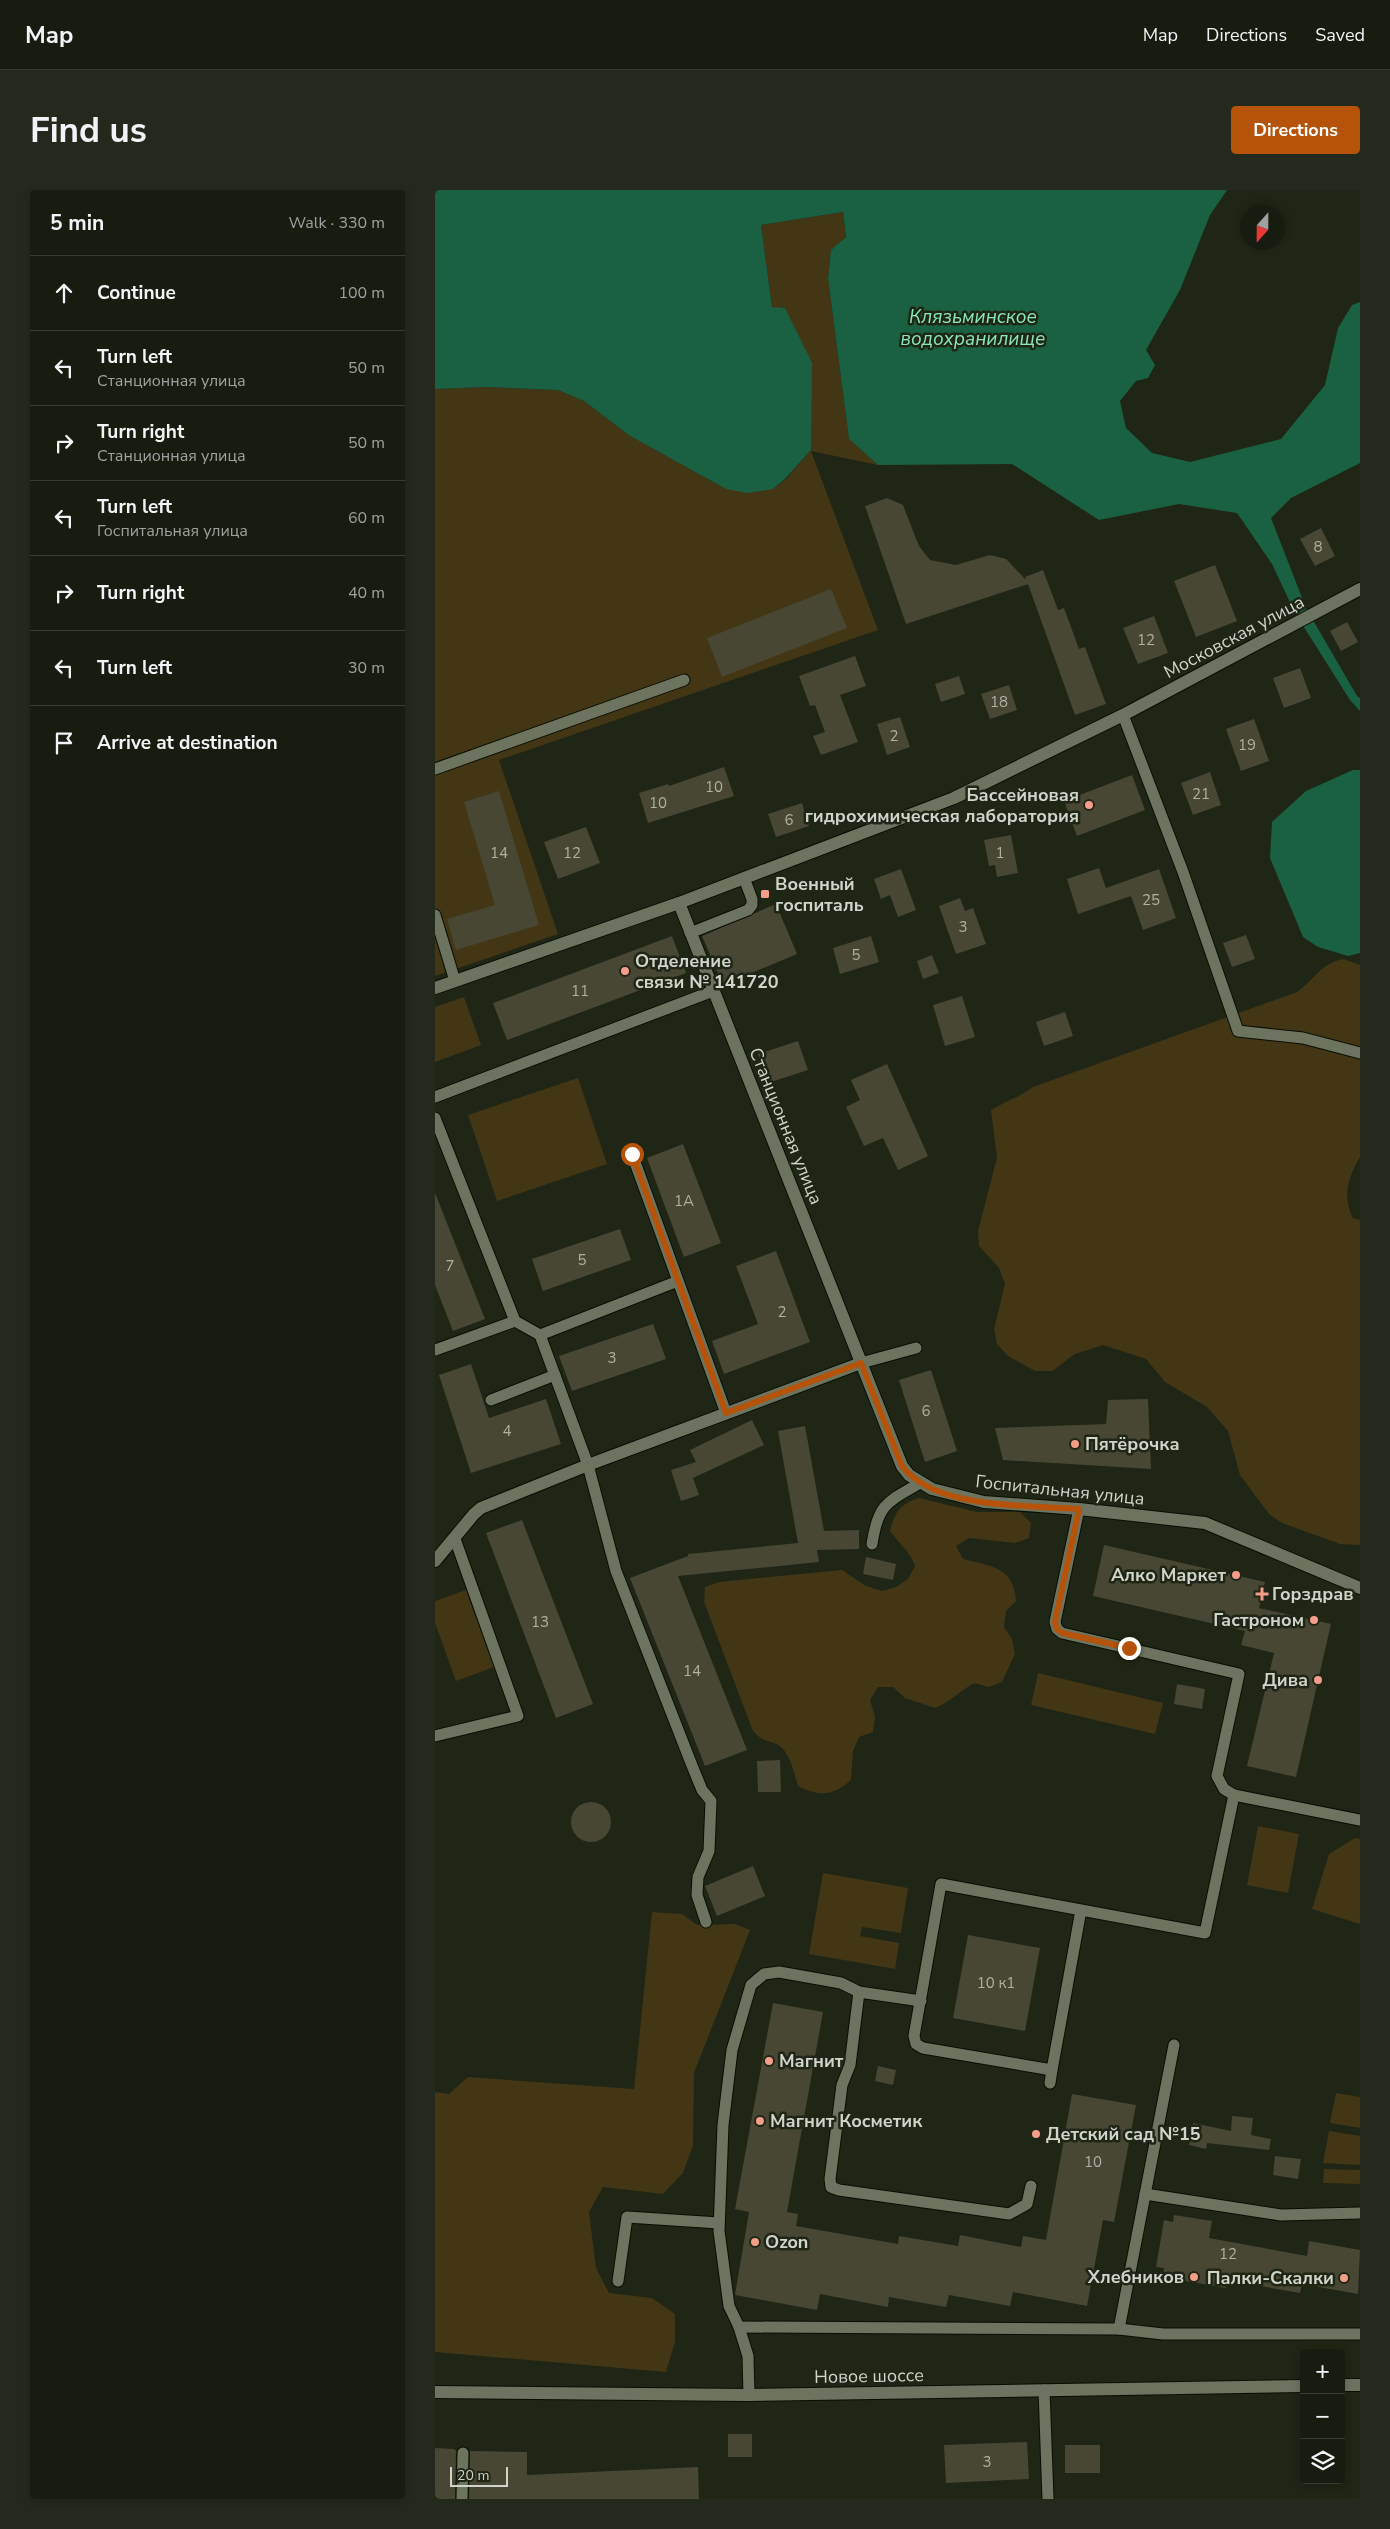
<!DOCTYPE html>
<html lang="en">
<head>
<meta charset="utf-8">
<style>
	body { margin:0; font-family:"Nunito Sans",sans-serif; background:#24291e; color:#f1f3f6 }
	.controls { position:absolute; right:15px; bottom:15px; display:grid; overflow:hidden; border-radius:5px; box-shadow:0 2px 8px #0003 }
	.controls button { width:45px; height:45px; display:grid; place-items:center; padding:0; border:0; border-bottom:1px solid #363a30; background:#171c10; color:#f1f3f6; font:25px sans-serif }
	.compass { position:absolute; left:805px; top:15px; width:45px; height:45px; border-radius:50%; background:#171c10; box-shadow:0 2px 8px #0003; rotate:201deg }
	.scale { position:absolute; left:15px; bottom:12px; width:58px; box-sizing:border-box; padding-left:5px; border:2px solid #d0d4ca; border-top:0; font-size:14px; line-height:18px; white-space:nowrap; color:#d0d4ca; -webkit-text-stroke:4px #1f2615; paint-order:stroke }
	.stop { position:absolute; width:15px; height:15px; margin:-11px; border:4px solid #b45309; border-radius:50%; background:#fff }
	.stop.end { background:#b45309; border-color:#fff; box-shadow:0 1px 5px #0008 }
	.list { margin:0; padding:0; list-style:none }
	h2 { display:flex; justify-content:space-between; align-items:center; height:65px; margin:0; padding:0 20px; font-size:21px }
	h2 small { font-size:16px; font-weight:400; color:#9ea19f }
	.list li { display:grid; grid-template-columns:32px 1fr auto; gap:15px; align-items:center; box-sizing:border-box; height:75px; padding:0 20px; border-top:1px solid #363a30 }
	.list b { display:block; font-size:19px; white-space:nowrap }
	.list p { margin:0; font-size:16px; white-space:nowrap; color:#9ea19f }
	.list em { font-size:16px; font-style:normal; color:#9ea19f }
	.icon { flex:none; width:28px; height:28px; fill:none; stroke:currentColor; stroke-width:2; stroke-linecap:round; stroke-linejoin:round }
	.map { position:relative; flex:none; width:925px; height:2309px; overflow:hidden; border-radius:5px }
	header { display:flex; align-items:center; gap:30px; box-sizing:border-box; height:70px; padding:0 25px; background:#171c10; border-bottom:1px solid #363a30 }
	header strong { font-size:24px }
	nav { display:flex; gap:28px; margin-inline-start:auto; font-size:18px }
	.intro { display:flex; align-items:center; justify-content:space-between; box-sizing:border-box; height:120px; padding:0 30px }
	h1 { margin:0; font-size:35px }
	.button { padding:12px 22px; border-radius:5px; background:#b45309; color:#fff; font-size:18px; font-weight:700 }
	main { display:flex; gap:30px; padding:0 30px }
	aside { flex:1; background:#171c10; border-radius:5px; box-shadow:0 2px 8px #0003 }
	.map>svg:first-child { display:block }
</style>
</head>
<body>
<header>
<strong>Map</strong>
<nav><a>Map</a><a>Directions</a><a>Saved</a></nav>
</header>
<div class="intro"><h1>Find us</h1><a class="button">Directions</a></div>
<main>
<aside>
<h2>5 min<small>Walk · 330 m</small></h2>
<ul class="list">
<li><svg class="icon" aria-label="ahead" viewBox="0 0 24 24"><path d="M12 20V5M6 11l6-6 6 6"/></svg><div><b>Continue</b></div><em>100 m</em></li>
<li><svg class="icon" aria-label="left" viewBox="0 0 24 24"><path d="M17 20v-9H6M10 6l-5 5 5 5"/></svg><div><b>Turn left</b><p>Станционная улица</p></div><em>50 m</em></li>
<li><svg class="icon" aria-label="right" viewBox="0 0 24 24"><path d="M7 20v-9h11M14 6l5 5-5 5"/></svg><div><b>Turn right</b><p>Станционная улица</p></div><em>50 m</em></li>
<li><svg class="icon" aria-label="left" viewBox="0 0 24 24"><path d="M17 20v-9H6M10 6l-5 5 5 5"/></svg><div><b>Turn left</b><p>Госпитальная улица</p></div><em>60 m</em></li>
<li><svg class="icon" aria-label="right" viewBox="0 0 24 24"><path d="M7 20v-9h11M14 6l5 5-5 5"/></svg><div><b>Turn right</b></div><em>40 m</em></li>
<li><svg class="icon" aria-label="left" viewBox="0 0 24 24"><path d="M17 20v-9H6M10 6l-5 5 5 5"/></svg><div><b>Turn left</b></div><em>30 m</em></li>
<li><svg class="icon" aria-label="arrive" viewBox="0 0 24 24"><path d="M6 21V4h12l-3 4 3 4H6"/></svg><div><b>Arrive at destination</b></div></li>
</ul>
</aside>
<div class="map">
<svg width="925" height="2309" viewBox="0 0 925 2309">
	<rect width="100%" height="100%" fill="#1f2615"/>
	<g fill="#423615">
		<path d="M 408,22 L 411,47 L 396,60 L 393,88 L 414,248 L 443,275 L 376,261 L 443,440 L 64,570 L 123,744 L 0,786 L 0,199 L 51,197 L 123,200 L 149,211 L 195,246 L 291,299 L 338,299 L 350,290 L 376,260 L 337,117 L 326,35 Z"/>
		<path d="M 908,769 L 925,775 L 925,967 C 913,988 907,1006 918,1028 L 925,1030 L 925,1355 L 905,1354 L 847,1333 L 834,1324 L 805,1285 L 793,1241 L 772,1217 L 730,1192 L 711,1169 L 668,1155 L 640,1164 L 617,1181 L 600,1181 L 573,1166 L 562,1154 L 559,1139 L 570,1094 L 564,1078 L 544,1056 L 543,1041 L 562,968 L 556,920 C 570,911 585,907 598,897 L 862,802 C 880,789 885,774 908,769 Z"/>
		<path d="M 29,807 L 46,855 L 0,872 L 0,817 Z"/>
		<path d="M 143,888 L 172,974 L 62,1011 L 33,925 Z"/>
		<path d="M 484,1308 L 542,1322 L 585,1322 L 596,1333 L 594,1348 L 580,1353 L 534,1348 L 521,1356 L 528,1369 C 556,1376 579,1377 581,1411 L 571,1421 L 569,1437 L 577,1449 L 580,1464 L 567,1492 L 554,1497 L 539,1493 C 525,1501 515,1512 500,1518 L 470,1508 L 458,1497 L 443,1497 L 435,1510 L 440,1527 L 438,1542 L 424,1547 L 418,1561 L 416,1590 C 397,1606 385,1607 363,1596 C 359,1583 355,1560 341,1554 C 329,1549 327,1551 318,1541 L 269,1412 L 270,1397 L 284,1392 L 407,1380 L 431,1396 L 447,1401 L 461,1397 L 473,1389 L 480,1376 C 475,1361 464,1354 455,1341 C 460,1322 465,1314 484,1308 Z"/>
		<path d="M 31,1400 L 59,1477 L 21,1491 L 0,1433 L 0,1411 Z"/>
		<path d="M 603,1483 L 728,1513 L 720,1544 L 596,1515 Z"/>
		<path d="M 823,1636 L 864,1644 L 853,1703 L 812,1695 Z"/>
		<path d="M 920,1648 L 925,1649 L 925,1734 L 877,1719 L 894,1664 Z"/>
		<path d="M 388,1683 L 473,1698 L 466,1743 L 427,1737 L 425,1746 L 464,1753 L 460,1779 L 374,1764 Z"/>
		<path d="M 217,1722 L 247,1724 L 262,1735 L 300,1734 L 315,1740 L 259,1883 L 258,1955 L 248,1983 L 228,2004 L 168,1997 L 154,2022 L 161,2078 L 174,2103 L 217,2108 L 240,2124 L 240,2152 L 231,2182 L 0,2162 L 0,1902 L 14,1904 L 33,1887 L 199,1899 Z"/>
		<path d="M 901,1903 L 925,1907 L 925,1938 L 895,1933 Z"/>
		<path d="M 894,1941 L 925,1946 L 925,1975 L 888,1973 Z"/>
		<path d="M 889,1979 L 925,1980 L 925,1994 L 888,1993 Z"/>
	</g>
	<g fill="#1a6043">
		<path d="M 0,0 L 792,0 L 775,25 L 745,100 L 711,160 L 720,175 L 713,188 L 701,191 L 685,211 L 691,238 L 717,263 L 755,272 L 846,249 L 890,195 L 903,138 L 917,115 L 925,112 L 925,273 L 856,308 L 836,328 L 871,418 L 922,506 L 925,508 L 925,521 L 915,510 L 860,423 L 837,374 L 802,323 L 744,314 L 664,330 L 577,274 L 443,275 L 414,249 L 393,88 L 396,60 L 411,47 L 408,22 L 326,35 L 337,117 L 350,118 L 377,173 L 376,260 L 349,290 L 338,299 L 312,303 L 291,299 L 195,246 L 149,211 L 123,200 L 51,197 L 0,199 Z"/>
		<path d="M 918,580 L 925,580 L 925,763 L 913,766 L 883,757 L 868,747 L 835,668 L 837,632 L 871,601 Z"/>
	</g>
	<g fill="#474733">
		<path d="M 452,308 L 468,315 L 484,356 L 495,370 L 521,375 L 555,365 L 571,369 L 591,390 L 590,387 L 608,380 L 623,420 L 629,418 L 644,459 L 650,457 L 671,514 L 640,525 L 593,394 L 471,434 L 430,316 Z"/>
		<path d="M 886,338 L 900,366 L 880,376 L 865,349 Z"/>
		<path d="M 780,375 L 802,431 L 761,447 L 739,391 Z"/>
		<path d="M 396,399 L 412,438 L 287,487 L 272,448 Z"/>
		<path d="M 719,426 L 733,463 L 703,474 L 688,438 Z"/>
		<path d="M 912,432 L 923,452 L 906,461 L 895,441 Z"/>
		<path d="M 420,466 L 431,496 L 405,505 L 423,552 L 386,565 L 378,546 L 390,542 L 380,515 L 375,516 L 364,486 Z"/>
		<path d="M 865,478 L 876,508 L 849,518 L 838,488 Z"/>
		<path d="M 524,486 L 530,504 L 506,512 L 500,494 Z"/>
		<path d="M 574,495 L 582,520 L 555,529 L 546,504 Z"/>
		<path d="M 465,527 L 475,557 L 452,565 L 442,534 Z"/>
		<path d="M 819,529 L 834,571 L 806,581 L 791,539 Z"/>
		<path d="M 289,577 L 299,606 L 213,633 L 204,603 L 233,594 L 234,596 Z"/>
		<path d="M 775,582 L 786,615 L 758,625 L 746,593 Z"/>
		<path d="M 697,585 L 710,620 L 642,646 L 629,611 Z"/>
		<path d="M 64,601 L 104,735 L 21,760 L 12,729 L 60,715 L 29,612 Z"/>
		<path d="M 367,613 L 374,636 L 341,647 L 333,624 Z"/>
		<path d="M 151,637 L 165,673 L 123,689 L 109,652 Z"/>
		<path d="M 576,645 L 583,683 L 562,687 L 560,675 L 554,676 L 549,650 Z"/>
		<path d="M 664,678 L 671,698 L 724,679 L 741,728 L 708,740 L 696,706 L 643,724 L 632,689 Z"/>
		<path d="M 466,679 L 481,720 L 463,727 L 455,705 L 446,709 L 439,689 Z"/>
		<path d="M 525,708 L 530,721 L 538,718 L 551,754 L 521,764 L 504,716 Z"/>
		<path d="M 341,714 L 362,764 L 288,795 L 267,746 Z"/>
		<path d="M 811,745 L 820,769 L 797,777 L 788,753 Z"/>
		<path d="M 237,746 L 251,783 L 72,850 L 58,813 Z"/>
		<path d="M 436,746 L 444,772 L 405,784 L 398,758 Z"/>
		<path d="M 497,765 L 504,783 L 488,789 L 482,771 Z"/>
		<path d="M 527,806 L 540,847 L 510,856 L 498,815 Z"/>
		<path d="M 630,822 L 638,846 L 609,856 L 601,832 Z"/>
		<path d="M 363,851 L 373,880 L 333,893 L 323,864 Z"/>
		<path d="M 452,874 L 493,966 L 463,980 L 448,948 L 429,956 L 411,917 L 425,910 L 416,890 Z"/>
		<path d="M 248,954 L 286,1053 L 249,1067 L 212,968 Z"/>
		<path d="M 0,1003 L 50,1129 L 18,1141 L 0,1095 Z"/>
		<path d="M 185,1039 L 196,1070 L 108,1101 L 97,1069 Z"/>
		<path d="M 341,1061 L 375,1152 L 289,1184 L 277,1151 L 323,1134 L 301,1076 Z"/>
		<path d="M 218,1134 L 231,1169 L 137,1201 L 124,1166 Z"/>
		<path d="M 36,1174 L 54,1228 L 111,1209 L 126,1254 L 36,1283 L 4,1185 Z"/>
		<path d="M 496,1180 L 522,1261 L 490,1272 L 464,1190 Z"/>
		<path d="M 713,1209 L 716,1279 L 568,1270 L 560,1238 L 671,1234 L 673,1210 Z"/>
		<path d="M 317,1230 L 329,1255 L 258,1288 L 264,1305 L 246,1311 L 236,1280 L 261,1272 L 255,1260 Z"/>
		<path d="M 370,1236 L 389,1341 L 424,1340 L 424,1359 L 382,1360 L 384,1372 L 243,1386 L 312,1560 L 270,1576 L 195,1388 L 253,1366 L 253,1364 L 363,1353 L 343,1241 Z"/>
		<path d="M 87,1330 L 158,1514 L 121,1528 L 51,1343 Z"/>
		<path d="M 669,1355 L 830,1392 L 824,1418 L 896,1434 L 861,1587 L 812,1576 L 839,1463 L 806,1455 L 810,1441 L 658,1406 Z"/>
		<path d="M 431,1367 L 461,1374 L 458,1390 L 428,1384 Z"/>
		<path d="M 742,1494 L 770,1499 L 767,1519 L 739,1514 Z"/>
		<path d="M 345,1570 L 346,1602 L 323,1602 L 322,1571 Z"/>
		<circle cx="156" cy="1632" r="20"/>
		<path d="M 318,1676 L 330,1706 L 282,1726 L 270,1696 Z"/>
		<path d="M 533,1745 L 605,1758 L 590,1841 L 518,1828 Z"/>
		<path d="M 338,1813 L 388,1822 L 352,2022 L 363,2024 L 361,2036 L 463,2054 L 464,2046 L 523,2056 L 525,2045 L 586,2057 L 588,2046 L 611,2050 L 637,1904 L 701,1915 L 679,2032 L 668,2030 L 652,2116 L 578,2102 L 575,2116 L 514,2105 L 511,2117 L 454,2107 L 453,2117 L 385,2104 L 382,2120 L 300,2105 L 314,2022 L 300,2019 Z"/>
		<path d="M 443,1876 L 461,1880 L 458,1895 L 440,1891 Z"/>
		<path d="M 797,1926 L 818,1928 L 816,1945 L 836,1949 L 834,1960 L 772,1953 L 771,1959 L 754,1955 L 758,1933 L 796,1941 Z"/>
		<path d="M 840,1966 L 866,1969 L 863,1989 L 838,1985 Z"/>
		<path d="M 739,2025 L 777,2031 L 774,2048 L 872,2066 L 874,2051 L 925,2060 L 923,2104 L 867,2094 L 865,2103 L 792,2090 L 791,2098 L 728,2087 L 729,2078 L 721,2077 L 729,2030 L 738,2032 Z"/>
		<rect x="293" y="2244" width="24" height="23"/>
		<path d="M 592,2252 L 594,2289 L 511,2293 L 509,2255 Z"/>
		<rect x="630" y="2255" width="35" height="28"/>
		<path d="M 0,2258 L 19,2259 L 21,2261 L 20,2309 L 0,2309 Z"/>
		<path d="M 35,2261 L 92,2262 L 92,2285 L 263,2277 L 264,2309 L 34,2309 Z"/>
	</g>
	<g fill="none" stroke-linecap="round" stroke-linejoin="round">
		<g stroke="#090e02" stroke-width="13">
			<g id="service">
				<path d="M 688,525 L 748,682 L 803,841 L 868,848 L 925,863"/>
				<path d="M 0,579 L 249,490"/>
				<path d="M 0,725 L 20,791"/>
				<path d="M 255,743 L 313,720 L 317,715 L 317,709 L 309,688"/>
				<path d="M 0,907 L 278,801"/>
				<path d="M 0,928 L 80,1131 L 105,1145 L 243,1091"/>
				<path d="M 197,964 L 291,1223"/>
				<path d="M 105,1145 L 153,1275 L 181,1381 L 256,1573 L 267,1600 L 276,1611 L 274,1661 L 263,1687 L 262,1705 L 271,1732"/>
				<path d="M 0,1160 L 80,1131"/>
				<path d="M 426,1173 L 481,1158"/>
				<path d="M 56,1210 L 120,1185"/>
				<path d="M 644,1319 L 620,1432 L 622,1439 L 627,1443 L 804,1484 L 782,1586 L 789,1599 L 799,1605 L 925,1630"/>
				<path d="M 437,1354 C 443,1314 452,1312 485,1293"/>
				<path d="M 0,1546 L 83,1526 L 20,1349"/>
				<path d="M 646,1720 L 617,1880 L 488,1858 L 481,1854 L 479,1846 L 506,1694 L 770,1743 L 799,1605"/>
				<path d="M 424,1802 L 415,1875 L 407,1895 L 395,1989 L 396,1997 L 404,2000 L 574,2024 L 592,2014 L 596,1996"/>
				<path d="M 615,1893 L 617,1880"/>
				<path d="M 710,2004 L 846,2025 L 925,2023"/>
				<path d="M 183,2091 L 192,2027 L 284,2033"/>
				<path d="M 304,2137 L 684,2139 L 728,2144 L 925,2144"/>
				<path d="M 684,2139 L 739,1855"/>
				<path d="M 609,2200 L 613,2309"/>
				<path d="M 314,2205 L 313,2166 L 304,2137 L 294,2116 L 284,2041 L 288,1935 L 297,1860 L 316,1795 L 329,1784 L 344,1782 L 406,1793 L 424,1802 L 486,1811"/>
				<path d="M 27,2309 L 28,2263"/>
			</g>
		</g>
		<g stroke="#090e02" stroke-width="14">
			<g id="minor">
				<path d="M 244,713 L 467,1276 L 474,1285 L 497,1299 L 549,1312 L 644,1319 L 770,1333 L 925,1398"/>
				<path d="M 0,798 L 244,713 L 519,608 L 688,525 L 925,399"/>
				<path d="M 0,1371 L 39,1324 L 46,1318 L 153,1275 L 426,1173"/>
			</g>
		</g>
		<g stroke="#090e02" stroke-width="14">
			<g id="tertiary">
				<path d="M 906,2195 L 925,2195"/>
				<path d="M 0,2202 L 314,2205 L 869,2196"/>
			</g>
		</g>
		<use href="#service" stroke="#6c7460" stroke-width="11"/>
		<use href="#minor" stroke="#6c7460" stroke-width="12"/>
		<use href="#tertiary" stroke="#6c7460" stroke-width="12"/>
	</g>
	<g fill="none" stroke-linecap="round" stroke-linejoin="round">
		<path stroke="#b45309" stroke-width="6" d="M 197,964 L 291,1223 L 426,1173 L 467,1276 C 500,1320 594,1315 644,1319 L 620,1432 L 622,1439 L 627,1443 L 694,1458"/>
	</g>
	<g fill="#f49e8a" stroke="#1f2615" stroke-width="2">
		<circle cx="654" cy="615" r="5"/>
		<rect x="325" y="699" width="10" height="10" rx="2.5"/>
		<circle cx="190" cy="781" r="5"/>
		<circle cx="640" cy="1254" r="5"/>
		<circle cx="801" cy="1385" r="5"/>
		<path d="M824.5 1396.5h5v5h5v5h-5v5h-5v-5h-5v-5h5z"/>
		<circle cx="879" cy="1430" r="5"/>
		<circle cx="883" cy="1490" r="5"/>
		<circle cx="334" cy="1871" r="5"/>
		<circle cx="325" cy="1931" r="5"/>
		<circle cx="601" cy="1944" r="5"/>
		<circle cx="320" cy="2052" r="5"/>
		<circle cx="759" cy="2087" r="5"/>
		<circle cx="909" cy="2088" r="5"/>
	</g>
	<g text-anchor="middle" stroke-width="5" stroke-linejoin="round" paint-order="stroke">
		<g font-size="15" fill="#aeb1a4">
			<text x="883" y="362">8</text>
			<text x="711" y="455">12</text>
			<text x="564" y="517">18</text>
			<text x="459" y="551">2</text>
			<text x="812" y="560">19</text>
			<text x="279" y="602">10</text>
			<text x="766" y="609">21</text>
			<text x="223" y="618">10</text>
			<text x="354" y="635">6</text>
			<text x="64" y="668">14</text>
			<text x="137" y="668">12</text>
			<text x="565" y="668">1</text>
			<text x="716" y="715">25</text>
			<text x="528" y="742">3</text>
			<text x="421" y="770">5</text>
			<text x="145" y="806">11</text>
			<text x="249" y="1016">1А</text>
			<text x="147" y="1075">5</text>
			<text x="15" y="1081">7</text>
			<text x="347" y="1127">2</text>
			<text x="177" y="1173">3</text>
			<text x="491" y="1226">6</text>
			<text x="72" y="1246">4</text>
			<text x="105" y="1437">13</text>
			<text x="257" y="1486">14</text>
			<text x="561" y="1798">10 к1</text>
			<text x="658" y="1977">10</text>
			<text x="793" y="2069">12</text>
			<text x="552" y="2277">3</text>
		</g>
		<g font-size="18" fill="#d0d4ca" stroke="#1f2615">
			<text transform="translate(799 447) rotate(-28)" y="6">Московская улица</text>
			<text transform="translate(351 936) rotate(68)" y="6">Станционная улица</text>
			<text transform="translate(625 1300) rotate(6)" y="6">Госпитальная улица</text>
			<text transform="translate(434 2186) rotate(-1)" y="6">Новое шоссе</text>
		</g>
		<g font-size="18" font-weight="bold" fill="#d0d4ca" stroke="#1f2615" text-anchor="start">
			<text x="644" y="611" text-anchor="end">Бассейновая<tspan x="644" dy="21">гидрохимическая лаборатория</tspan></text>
			<text x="340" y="700">Военный<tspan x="340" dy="21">госпиталь</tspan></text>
			<text x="200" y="777">Отделение<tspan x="200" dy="21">связи № 141720</tspan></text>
			<text x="650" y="1260">Пятёрочка</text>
			<text x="791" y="1391" text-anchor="end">Алко Маркет</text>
			<text x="837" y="1410">Горздрав</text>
			<text x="869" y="1436" text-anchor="end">Гастроном</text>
			<text x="873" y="1496" text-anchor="end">Дива</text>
			<text x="344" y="1877">Магнит</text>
			<text x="335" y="1937">Магнит Косметик</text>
			<text x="611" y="1950">Детский сад №15</text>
			<text x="330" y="2058">Ozon</text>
			<text x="749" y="2093" text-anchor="end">Хлебников</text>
			<text x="899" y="2094" text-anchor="end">Палки-Скалки</text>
		</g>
		<g font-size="19" font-style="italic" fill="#88e8ba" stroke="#1f2615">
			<text x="538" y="133">Клязьминское<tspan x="538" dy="22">водохранилище</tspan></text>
		</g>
	</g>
</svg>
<div class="controls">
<button>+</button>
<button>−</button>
<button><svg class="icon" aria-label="layers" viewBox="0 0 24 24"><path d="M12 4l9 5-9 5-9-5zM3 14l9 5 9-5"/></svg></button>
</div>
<svg class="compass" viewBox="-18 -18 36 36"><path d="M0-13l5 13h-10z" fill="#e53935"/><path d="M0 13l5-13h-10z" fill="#9ea19f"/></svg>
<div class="scale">20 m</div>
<div class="stop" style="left:197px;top:964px"></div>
<div class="stop end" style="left:694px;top:1458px"></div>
</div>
</main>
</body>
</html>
